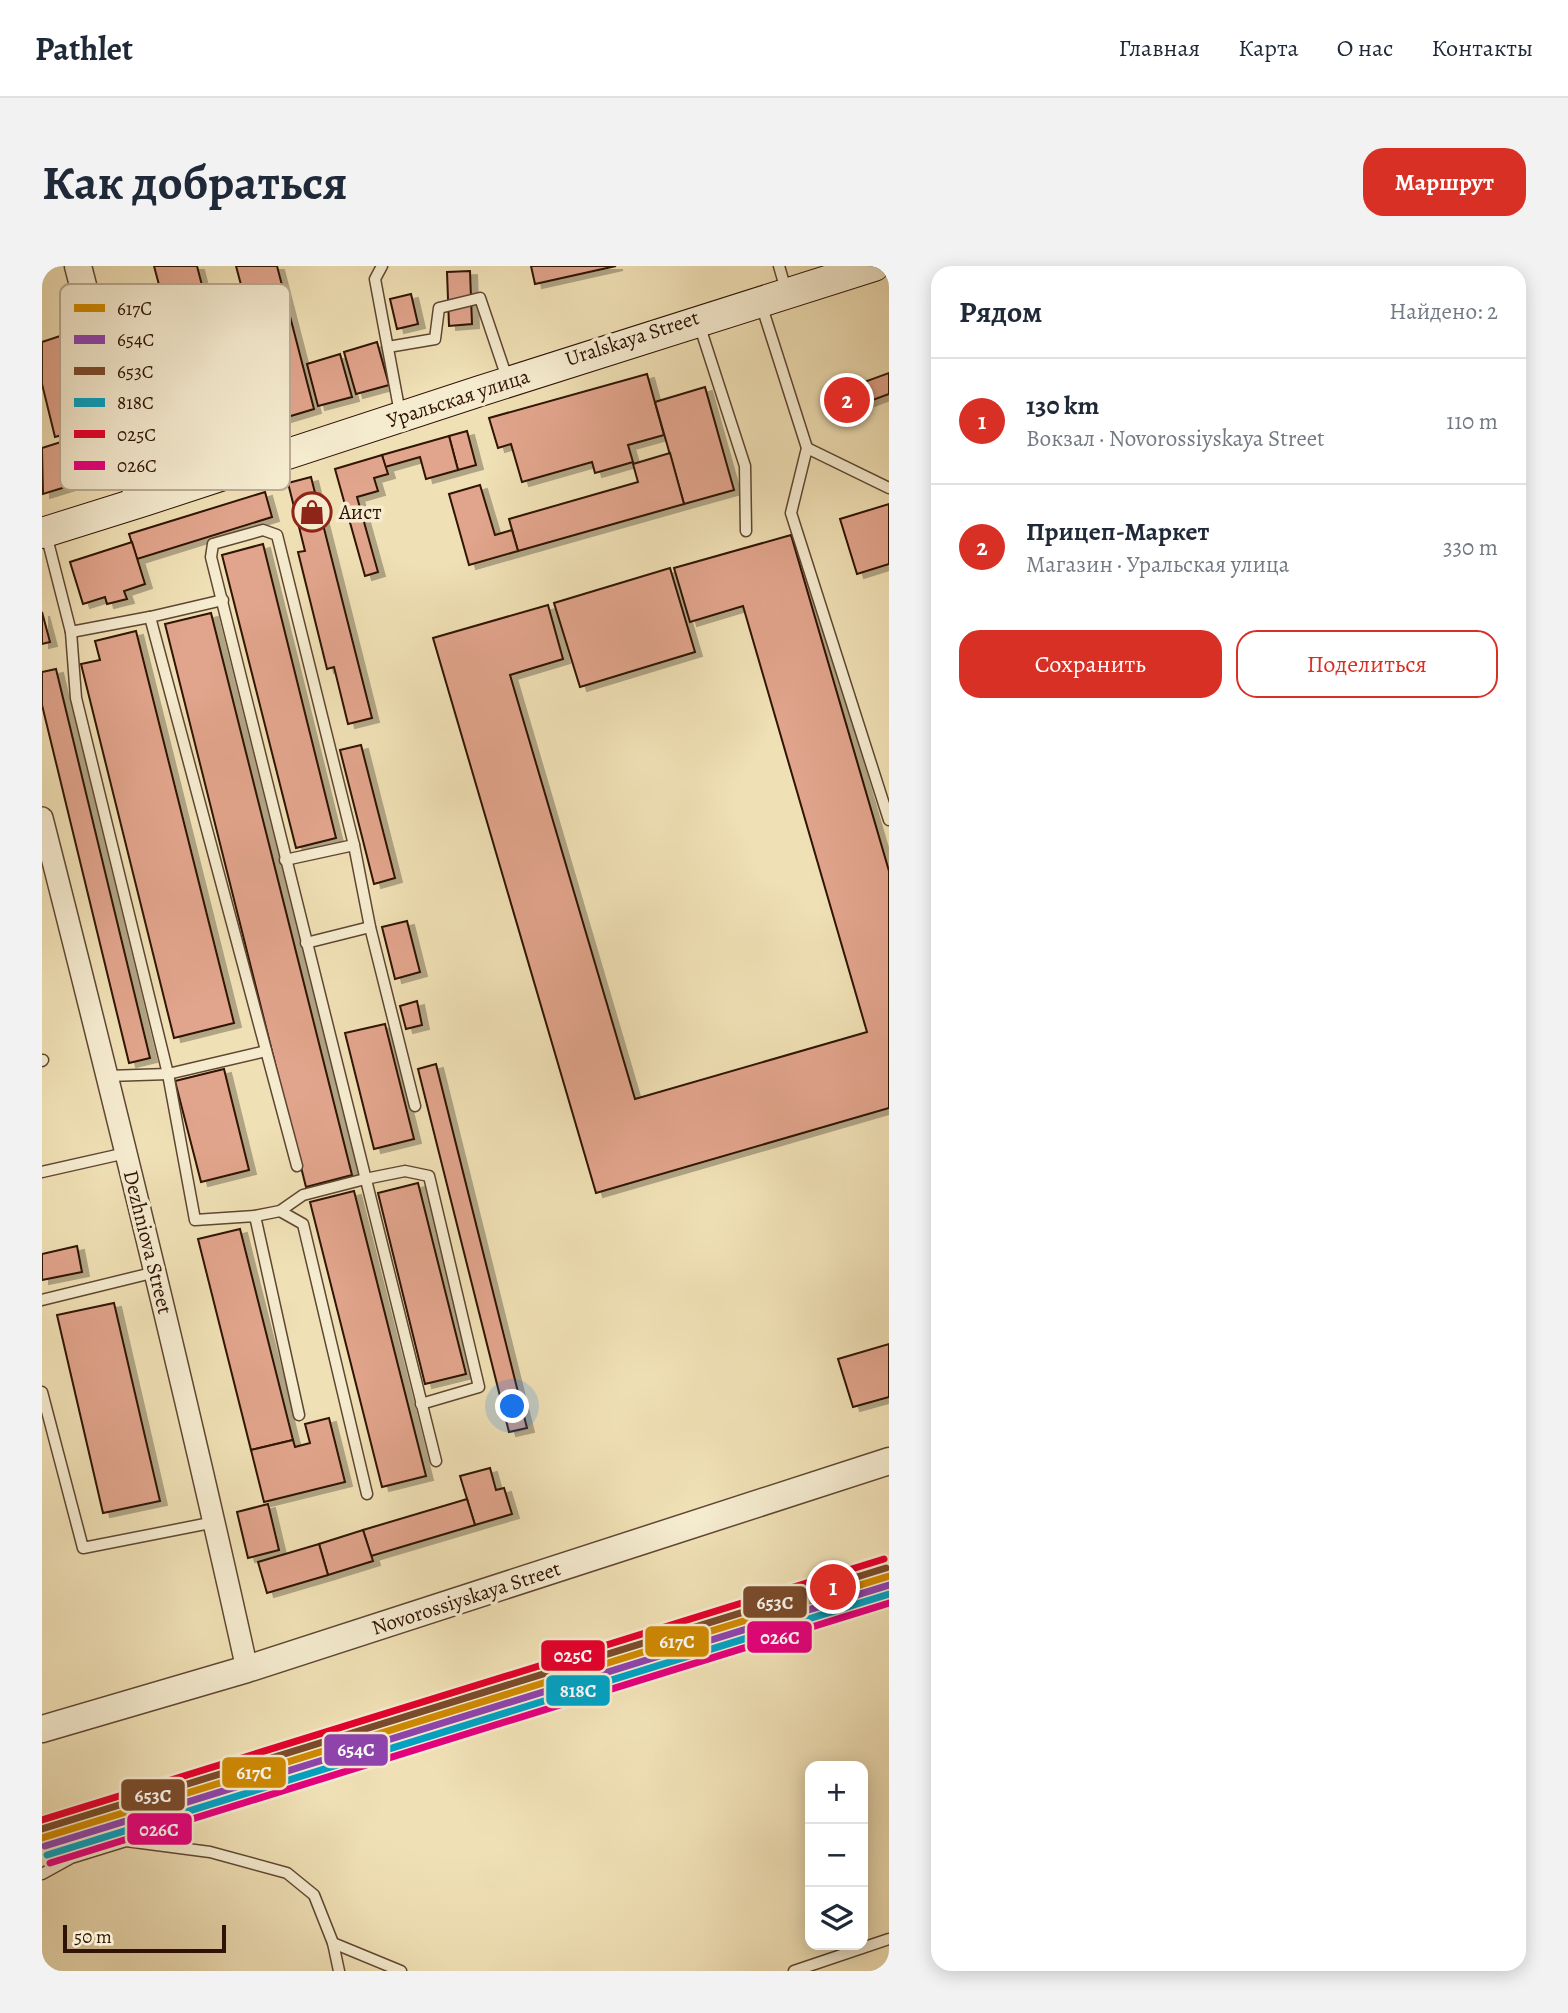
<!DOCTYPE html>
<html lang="ru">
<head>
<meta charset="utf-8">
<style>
	body { margin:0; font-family:Alegreya,serif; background:#f2f2f3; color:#1f2937 }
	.controls { position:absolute; right:21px; bottom:21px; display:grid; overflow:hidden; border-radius:14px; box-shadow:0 4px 18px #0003 }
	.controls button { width:63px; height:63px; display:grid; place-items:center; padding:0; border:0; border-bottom:2px solid #e0e1e3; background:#fff; color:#1f2937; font:35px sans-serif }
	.scale { position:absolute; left:21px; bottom:18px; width:163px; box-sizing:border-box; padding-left:7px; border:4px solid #2f1306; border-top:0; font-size:19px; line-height:24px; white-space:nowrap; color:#2f1306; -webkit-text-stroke:5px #f5ebcf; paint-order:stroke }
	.you { position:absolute; left:471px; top:1141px; width:24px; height:24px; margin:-18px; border:5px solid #fff; border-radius:50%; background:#1a73e8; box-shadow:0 0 0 10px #1a73e833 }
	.badge { display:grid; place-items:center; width:46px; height:46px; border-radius:50%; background:#d93025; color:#fff; font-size:23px; font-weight:700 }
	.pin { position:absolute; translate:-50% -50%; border:4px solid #fff; box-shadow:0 2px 7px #0006 }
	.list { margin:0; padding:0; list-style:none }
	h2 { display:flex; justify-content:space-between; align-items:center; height:91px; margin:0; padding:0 28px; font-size:30px }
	h2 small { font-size:23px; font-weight:400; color:#747a83 }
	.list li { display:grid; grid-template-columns:46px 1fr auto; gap:21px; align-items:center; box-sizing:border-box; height:126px; padding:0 28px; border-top:2px solid #e0e1e3 }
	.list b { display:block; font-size:26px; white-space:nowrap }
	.list p { margin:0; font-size:23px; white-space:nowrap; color:#747a83 }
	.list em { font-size:23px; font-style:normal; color:#747a83 }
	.actions { display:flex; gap:14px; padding:21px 28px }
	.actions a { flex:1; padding:16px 0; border:2px solid #d93025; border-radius:21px; text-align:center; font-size:24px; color:#d93025 }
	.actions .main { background:#d93025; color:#fff }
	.icon { flex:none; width:38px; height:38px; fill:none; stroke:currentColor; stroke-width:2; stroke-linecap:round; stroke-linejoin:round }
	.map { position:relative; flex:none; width:847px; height:1705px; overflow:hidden; border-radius:21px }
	header { display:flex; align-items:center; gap:42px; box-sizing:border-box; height:98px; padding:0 35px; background:#fff; border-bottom:2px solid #e0e1e3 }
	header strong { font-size:33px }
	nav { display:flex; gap:38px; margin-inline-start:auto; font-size:24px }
	.intro { display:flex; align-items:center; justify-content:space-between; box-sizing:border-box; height:168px; padding:0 42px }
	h1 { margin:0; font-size:49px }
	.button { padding:18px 32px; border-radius:21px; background:#d93025; color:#fff; font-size:24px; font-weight:700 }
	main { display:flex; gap:42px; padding:0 42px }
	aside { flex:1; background:#fff; border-radius:21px; box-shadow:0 4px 18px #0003 }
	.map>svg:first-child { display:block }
</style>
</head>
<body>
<header>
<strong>Pathlet</strong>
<nav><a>Главная</a><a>Карта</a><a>О нас</a><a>Контакты</a></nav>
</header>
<div class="intro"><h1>Как добраться</h1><a class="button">Маршрут</a></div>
<main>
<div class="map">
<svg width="847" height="1705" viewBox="0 0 847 1705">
	<defs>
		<filter id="shadow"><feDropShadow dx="7" dy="4" stdDeviation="0" flood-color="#0004"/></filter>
	</defs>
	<rect width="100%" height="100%" fill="#f0e0b5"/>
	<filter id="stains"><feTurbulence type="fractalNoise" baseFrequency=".00286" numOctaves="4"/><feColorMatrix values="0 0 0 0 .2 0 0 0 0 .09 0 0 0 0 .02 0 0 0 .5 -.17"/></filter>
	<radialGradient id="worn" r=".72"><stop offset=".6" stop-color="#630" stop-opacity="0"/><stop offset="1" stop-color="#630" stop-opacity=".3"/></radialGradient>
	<g fill="#e1a48c" stroke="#2f1306" stroke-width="2" filter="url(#shadow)">
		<path d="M 112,0 L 155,0 L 173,70 L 210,60 L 194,0 L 235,0 L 272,143 L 159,177 Z"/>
		<path d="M 489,0 L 574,0 L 493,18 Z"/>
		<path d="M 428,5 L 430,58 L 407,60 L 405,6 Z"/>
		<path d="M 369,28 L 376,58 L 355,63 L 348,33 Z"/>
		<path d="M 18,70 L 41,163 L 13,171 L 0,118 L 0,76 Z"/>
		<path d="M 335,76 L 347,119 L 314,128 L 302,86 Z"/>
		<path d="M 298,88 L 310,131 L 276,140 L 265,98 Z"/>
		<path d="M 847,107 L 847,128 L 828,135 L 822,116 Z"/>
		<path d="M 605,108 L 622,169 L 586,179 L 591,196 L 553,207 L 550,196 L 480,216 L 469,178 L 456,182 L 447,152 Z"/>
		<path d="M 822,116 L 828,135 L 801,144 L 795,125 Z"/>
		<path d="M 663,121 L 692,224 L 642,238 L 613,136 Z"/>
		<path d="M 425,165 L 434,199 L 416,204 L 407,170 Z"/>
		<path d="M 44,168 L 56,211 L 1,228 L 0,182 Z"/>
		<path d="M 407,170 L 416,204 L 384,213 L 378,191 L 343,201 L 340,189 Z"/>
		<path d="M 628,187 L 642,238 L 476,285 L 467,253 L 596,216 L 591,198 Z"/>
		<path d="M 340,189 L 346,208 L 332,212 L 336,225 L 315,231 L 336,306 L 323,310 L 293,203 Z"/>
		<path d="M 269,211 L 330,452 L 306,458 L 292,401 L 285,403 L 256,286 L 263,285 L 246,217 Z"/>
		<path d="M 438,219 L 453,269 L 470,264 L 476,285 L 427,299 L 407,228 Z"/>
		<path d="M 223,226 L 230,251 L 95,293 L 87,268 Z"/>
		<path d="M 847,238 L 847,298 L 815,308 L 798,253 Z"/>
		<path d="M 749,269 L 847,605 L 847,842 L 554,927 L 391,372 L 506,339 L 521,393 L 468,409 L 593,833 L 825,766 L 701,340 L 648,356 L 632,302 Z"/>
		<path d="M 90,276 L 103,318 L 82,325 L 85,333 L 65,338 L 63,331 L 41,338 L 28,296 Z"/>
		<path d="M 221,278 L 294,572 L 254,582 L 180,289 Z"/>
		<path d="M 628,302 L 653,386 L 538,421 L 512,337 Z"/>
		<path d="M 0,346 L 8,376 L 0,378 Z"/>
		<path d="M 169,347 L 310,909 L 264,921 L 123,358 Z"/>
		<path d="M 94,365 L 192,757 L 132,772 L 39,398 L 58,394 L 53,375 Z"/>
		<path d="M 14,403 L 108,792 L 87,797 L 0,439 L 0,406 Z"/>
		<path d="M 319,479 L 353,612 L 332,618 L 298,484 Z"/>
		<path d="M 365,655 L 378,706 L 353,713 L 340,661 Z"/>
		<path d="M 375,735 L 380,759 L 364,763 L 358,740 Z"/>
		<path d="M 343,758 L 372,873 L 332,883 L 303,767 Z"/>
		<path d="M 394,798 L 485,1162 L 467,1166 L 376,803 Z"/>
		<path d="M 182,803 L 207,904 L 159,916 L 133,815 Z"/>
		<path d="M 376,917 L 424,1108 L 383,1118 L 336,927 Z"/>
		<path d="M 312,925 L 384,1210 L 340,1221 L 268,936 Z"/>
		<path d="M 198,963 L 251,1174 L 209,1184 L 156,973 Z"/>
		<path d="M 35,980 L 40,1006 L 0,1014 L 0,988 Z"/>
		<path d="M 72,1037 L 118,1235 L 61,1247 L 15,1049 Z"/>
		<path d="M 847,1078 L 847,1131 L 811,1141 L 796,1093 Z"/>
		<path d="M 287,1152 L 303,1216 L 222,1236 L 209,1184 L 251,1174 L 253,1181 L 268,1177 L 263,1158 Z"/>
		<path d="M 448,1202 L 454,1224 L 462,1222 L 470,1248 L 433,1259 L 418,1210 Z"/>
		<path d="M 425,1233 L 433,1259 L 329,1290 L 321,1264 Z"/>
		<path d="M 226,1238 L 237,1284 L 206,1292 L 195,1246 Z"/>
		<path d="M 321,1264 L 331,1295 L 286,1309 L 277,1278 Z"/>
		<path d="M 277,1278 L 286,1309 L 225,1327 L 216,1296 Z"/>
	</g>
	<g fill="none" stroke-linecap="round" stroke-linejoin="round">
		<g stroke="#5f4632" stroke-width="13">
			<g id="service">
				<path d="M 340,0 L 333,13 L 358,147"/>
				<path d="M 737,0 L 744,24"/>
				<path d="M 719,38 L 765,182 L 749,247 L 847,554"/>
				<path d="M 657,58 L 703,200 L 704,265"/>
				<path d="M 346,81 L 393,73 L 397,42 L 438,32 L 465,112"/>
				<path d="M 765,182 L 847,222"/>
				<path d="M 4,268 L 29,366 L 34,432 L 126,808 L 153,954 L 213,950 L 257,1149"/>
				<path d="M 108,351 L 255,900"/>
				<path d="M 29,366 L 108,351 L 181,334"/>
				<path d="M 243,594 L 312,579"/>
				<path d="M 264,677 L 328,661"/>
				<path d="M 0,795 L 1,794"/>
				<path d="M 66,810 L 126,808 L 224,785"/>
				<path d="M 373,840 L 328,661 L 312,579 L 235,269 L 221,264 L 171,278 L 169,291 L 394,1195"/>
				<path d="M 0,906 L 84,887"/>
				<path d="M 238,945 L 261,929 L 323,913 L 363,905 L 387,910 L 437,1121 L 379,1138"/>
				<path d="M 213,950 L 238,945 L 261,958 L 325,1228"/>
				<path d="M 0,1034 L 114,1006"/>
				<path d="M 0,1126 L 41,1282 L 173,1256"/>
				<path d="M 0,1608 L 29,1592 L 84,1575 L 168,1586 L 245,1607 L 272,1629 L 291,1677 L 359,1705"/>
				<path d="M 291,1677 L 297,1705"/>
				<path d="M 752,1705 L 847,1673"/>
			</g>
		</g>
		<g stroke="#5f4632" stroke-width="24">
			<path id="minor" d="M 0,552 C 72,834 142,1118 205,1403"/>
		</g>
		<g stroke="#5f4632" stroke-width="29">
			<g id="tertiary">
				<path d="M 36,0 L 97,237"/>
				<path d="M 0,1463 L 205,1403 L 847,1195"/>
			</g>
		</g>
		<g stroke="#2f1306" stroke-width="32">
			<path id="secondary" d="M 0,267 L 102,235 L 438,125 L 832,0"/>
		</g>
		<use href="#service" stroke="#f5ebcf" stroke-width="10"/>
		<use href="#minor" stroke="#f5ebcf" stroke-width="21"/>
		<use href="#tertiary" stroke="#f5ebcf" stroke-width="26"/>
		<use href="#secondary" stroke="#f5ebcf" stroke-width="30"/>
		<g stroke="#f5ebcf" stroke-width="12">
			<path id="rail-1" d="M 0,1572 L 847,1310"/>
		</g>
		<g stroke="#f5ebcf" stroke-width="12">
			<path id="rail-2" d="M 3,1580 L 847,1319"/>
		</g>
		<g stroke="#f5ebcf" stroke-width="12">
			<path id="rail-3" d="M 0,1563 L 844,1302"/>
		</g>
		<g stroke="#f5ebcf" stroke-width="12">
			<path id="rail-4" d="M 5,1589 L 847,1328"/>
		</g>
		<g stroke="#f5ebcf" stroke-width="12">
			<path id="rail-5" d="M 0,1554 L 842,1293"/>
		</g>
		<g stroke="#f5ebcf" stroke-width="12">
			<path id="rail-6" d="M 8,1597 L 847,1337"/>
		</g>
		<use href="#rail-1" stroke="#cf8901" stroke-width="7"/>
		<use href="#rail-2" stroke="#8e44ad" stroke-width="7"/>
		<use href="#rail-3" stroke="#7a4b2a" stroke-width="7"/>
		<use href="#rail-4" stroke="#02a2c4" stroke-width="7"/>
		<use href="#rail-5" stroke="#e4002b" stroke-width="7"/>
		<use href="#rail-6" stroke="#e5007d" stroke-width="7"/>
	</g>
	<defs>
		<g id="shop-ring" transform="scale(2.0125)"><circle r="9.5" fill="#f5ebcf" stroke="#8f2418" stroke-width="1.5"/><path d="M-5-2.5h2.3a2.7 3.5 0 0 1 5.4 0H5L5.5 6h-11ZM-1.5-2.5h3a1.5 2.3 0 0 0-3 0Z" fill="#8f2418"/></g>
	</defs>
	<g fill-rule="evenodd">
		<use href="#shop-ring" x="270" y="246"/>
	</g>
	<g text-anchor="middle" stroke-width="7" stroke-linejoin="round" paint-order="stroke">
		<g font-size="21" fill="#2f1306" stroke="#f5ebcf">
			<text transform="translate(590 72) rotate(-18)" y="7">Uralskaya Street</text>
			<text transform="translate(416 132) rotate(-18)" y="7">Уральская улица</text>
			<text transform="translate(106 976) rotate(76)" y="7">Dezhniova Street</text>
			<text transform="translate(424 1332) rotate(-18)" y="7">Novorossiyskaya Street</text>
		</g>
		<g font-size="21" fill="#2f1306" stroke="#f5ebcf" text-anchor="start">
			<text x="297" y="253">Аист</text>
		</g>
	</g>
	<rect x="18" y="18" width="230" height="206" rx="10" fill="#f5ebcf" stroke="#baaa93" stroke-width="2"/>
	<rect x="32" y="38" width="31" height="8" fill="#cf8901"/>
	<rect x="32" y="69" width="31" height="9" fill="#8e44ad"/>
	<rect x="32" y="101" width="31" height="8" fill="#7a4b2a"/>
	<rect x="32" y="132" width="31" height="9" fill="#02a2c4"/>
	<rect x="32" y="164" width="31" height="8" fill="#e4002b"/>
	<rect x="32" y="195" width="31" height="9" fill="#e5007d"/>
	<g font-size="19" fill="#2f1306">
		<text x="75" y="49">617C</text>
		<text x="75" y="80">654С</text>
		<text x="75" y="112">653С</text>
		<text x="75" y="143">818С</text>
		<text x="75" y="175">025С</text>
		<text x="75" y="206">026С</text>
	</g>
	<g stroke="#f5ebcf" stroke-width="2.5">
		<rect x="700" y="1319" width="66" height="34" rx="7" fill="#7a4b2a"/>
		<rect x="704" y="1354" width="67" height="34" rx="7" fill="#e5007d"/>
		<rect x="602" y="1359" width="66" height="33" rx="7" fill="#cf8901"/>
		<rect x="498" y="1373" width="66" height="33" rx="7" fill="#e4002b"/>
		<rect x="503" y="1408" width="66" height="33" rx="7" fill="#02a2c4"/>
		<rect x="281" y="1467" width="66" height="34" rx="7" fill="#8e44ad"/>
		<rect x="179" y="1490" width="66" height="33" rx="7" fill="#cf8901"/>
		<rect x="78" y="1512" width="66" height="34" rx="7" fill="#7a4b2a"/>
		<rect x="84" y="1546" width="67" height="34" rx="7" fill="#e5007d"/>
	</g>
	<g font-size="19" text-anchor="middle" font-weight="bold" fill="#fff">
		<text x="733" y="1343">653С</text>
		<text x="738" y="1378">026С</text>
		<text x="635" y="1382">617C</text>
		<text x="531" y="1396">025С</text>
		<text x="536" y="1431">818С</text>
		<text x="314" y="1490">654С</text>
		<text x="212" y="1513">617C</text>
		<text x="111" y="1536">653С</text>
		<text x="117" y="1570">026С</text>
	</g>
	<rect width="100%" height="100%" filter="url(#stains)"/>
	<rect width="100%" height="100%" fill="url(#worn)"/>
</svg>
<div class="controls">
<button>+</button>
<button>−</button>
<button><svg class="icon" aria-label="layers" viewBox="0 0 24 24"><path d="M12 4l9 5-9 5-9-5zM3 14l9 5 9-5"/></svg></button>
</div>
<div class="scale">50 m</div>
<div class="you"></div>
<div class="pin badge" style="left:791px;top:1321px">1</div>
<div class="pin badge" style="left:805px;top:134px">2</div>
</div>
<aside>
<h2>Рядом<small>Найдено: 2</small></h2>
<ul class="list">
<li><span class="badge">1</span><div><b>130 km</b><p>Вокзал · Novorossiyskaya Street</p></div><em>110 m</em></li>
<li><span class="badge">2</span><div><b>Прицеп-Маркет</b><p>Магазин · Уральская улица</p></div><em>330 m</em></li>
</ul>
<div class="actions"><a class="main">Сохранить</a><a>Поделиться</a></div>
</aside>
</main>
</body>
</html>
